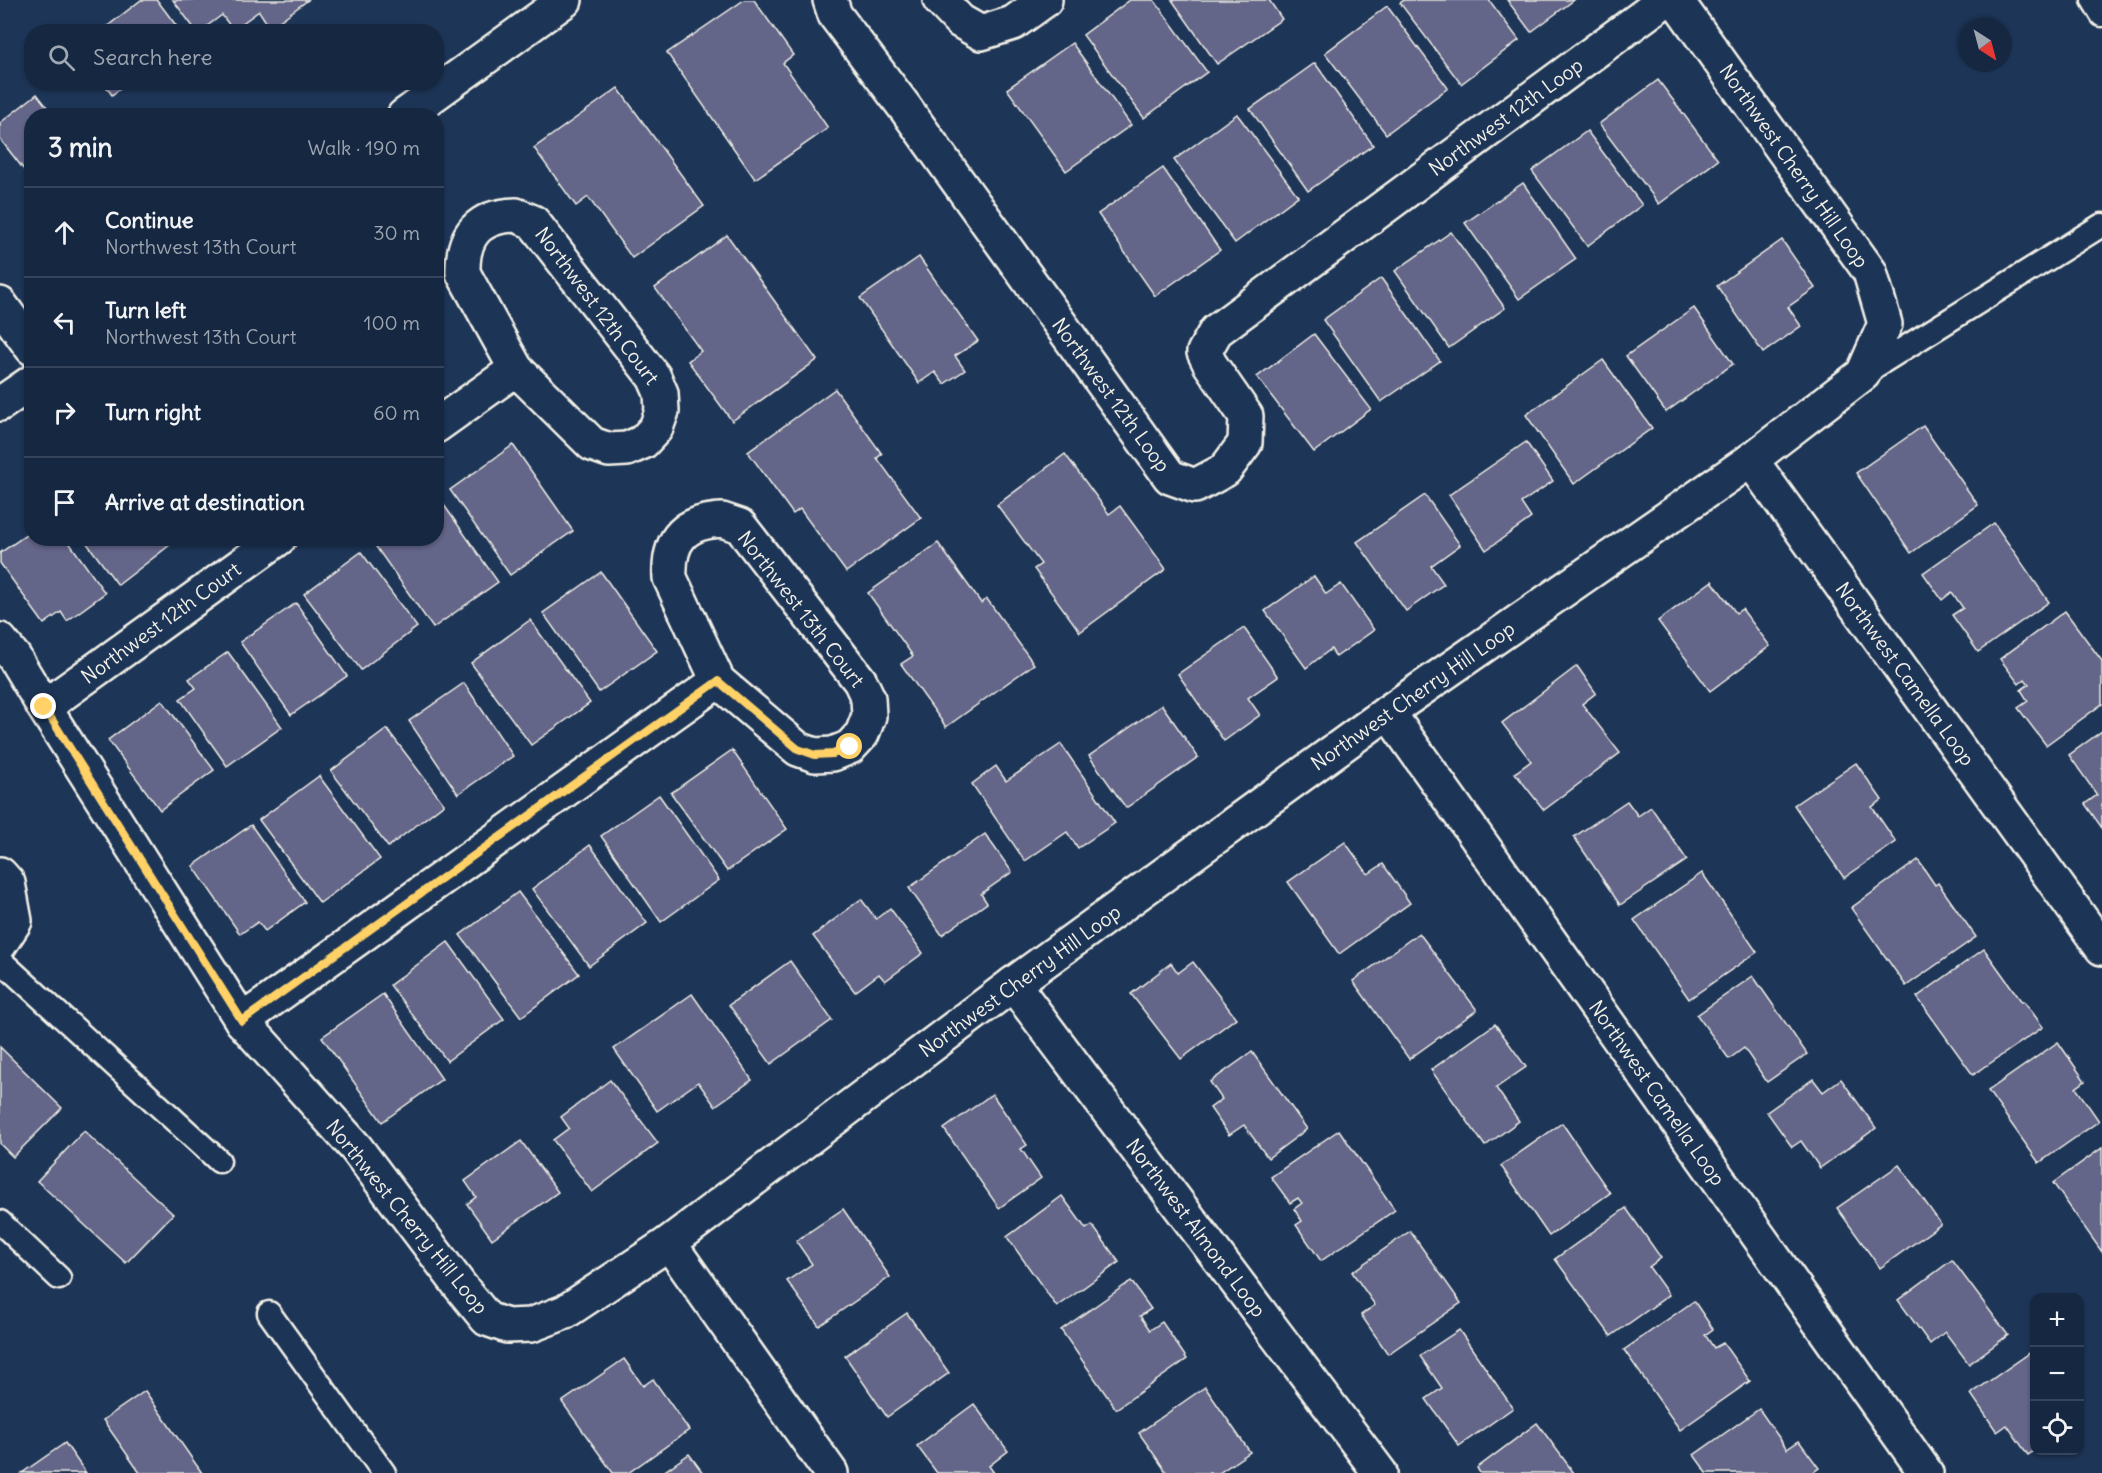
<!DOCTYPE html>
<html lang="en">
<head>
<meta charset="utf-8">
<style>
	body { margin:0; font-family:Delius,sans-serif; background:#23344c; color:#f1f3f6 }
	.controls { position:absolute; right:18px; bottom:18px; display:grid; overflow:hidden; border-radius:12px; box-shadow:0 2px 4px #0004 }
	.controls button { width:54px; height:54px; display:grid; place-items:center; padding:0; border:0; border-bottom:2px solid #35445a; background:#162841; color:#f1f3f6; font:30px sans-serif }
	.compass { position:absolute; left:1958px; top:18px; width:54px; height:54px; border-radius:50%; background:#162841; box-shadow:0 2px 4px #0004; rotate:144deg }
	.stop { position:absolute; width:18px; height:18px; margin:-14px; border:4px solid #ffd166; border-radius:50%; background:#fff }
	.stop.end { background:#ffd166; border-color:#fff; box-shadow:0 2px 6px #0008 }
	.list { margin:0; padding:0; list-style:none }
	h2 { display:flex; justify-content:space-between; align-items:center; height:78px; margin:0; padding:0 24px; font-size:26px }
	h2 small { font-size:20px; font-weight:400; color:#9ea6b1 }
	.list li { display:grid; grid-template-columns:39px 1fr auto; gap:18px; align-items:center; box-sizing:border-box; height:90px; padding:0 24px; border-top:2px solid #35445a }
	.list b { display:block; font-size:22px; white-space:nowrap }
	.list p { margin:0; font-size:20px; white-space:nowrap; color:#9ea6b1 }
	.list em { font-size:20px; font-style:normal; color:#9ea6b1 }
	.icon { flex:none; width:33px; height:33px; fill:none; stroke:currentColor; stroke-width:2; stroke-linecap:round; stroke-linejoin:round }
	.map { position:relative; flex:none; width:2102px; height:1473px; overflow:hidden }
	.search { position:absolute; background:#162841; box-shadow:0 2px 4px #0004; left:24px; top:24px; width:420px; height:66px; display:flex; align-items:center; gap:15px; box-sizing:border-box; padding:0 21px; border-radius:24px; color:#9ea6b1; font-size:22px }
	.panel { position:absolute; background:#162841; box-shadow:0 2px 4px #0004; left:24px; top:108px; width:420px; height:438px; border-radius:24px }
	.map>svg:first-child { display:block }
</style>
</head>
<body>
<div class="map">
<svg width="2102" height="1473" viewBox="0 0 2102 1473">
	<rect width="100%" height="100%" fill="#1d3557"/>
	<filter id="ink" filterUnits="userSpaceOnUse"><feTurbulence type="fractalNoise" baseFrequency=".0167" numOctaves="2"/><feDisplacementMap in="SourceGraphic" scale="12" xChannelSelector="R" yChannelSelector="G"/><feConvolveMatrix kernelMatrix="1 2 1 2 8 2 1 2 1" color-interpolation-filters="sRGB"/></filter>
	<g filter="url(#ink)">
		<g fill="#646589" stroke="#f4f1e8" stroke-width="1.5">
			<path d="M 141,0 L 157,0 L 181,32 L 100,32 Z"/>
			<path d="M 173,0 L 308,0 L 270,28 L 259,11 L 233,30 L 222,15 L 199,32 L 197,32 Z"/>
			<path d="M 744,0 L 754,0 L 793,55 L 783,63 L 828,128 L 755,179 L 667,53 Z"/>
			<path d="M 1130,0 L 1154,0 L 1207,72 L 1144,118 L 1083,35 Z"/>
			<path d="M 1172,0 L 1269,0 L 1282,19 L 1217,64 Z"/>
			<path d="M 1404,0 L 1489,0 L 1519,40 L 1461,84 L 1400,3 Z"/>
			<path d="M 1507,0 L 1574,0 L 1531,32 Z"/>
			<path d="M 1387,6 L 1448,88 L 1386,134 L 1325,53 Z"/>
			<path d="M 1072,43 L 1131,125 L 1066,171 L 1007,89 Z"/>
			<path d="M 1315,63 L 1373,145 L 1308,191 L 1250,109 Z"/>
			<path d="M 1658,80 L 1718,160 L 1659,204 L 1599,124 Z"/>
			<path d="M 103,82 L 129,82 L 112,95 Z"/>
			<path d="M 618,88 L 704,206 L 632,258 L 588,197 L 576,206 L 534,148 Z"/>
			<path d="M 37,94 L 54,116 L 32,116 L 32,180 L 0,139 L 0,123 Z"/>
			<path d="M 1237,114 L 1298,196 L 1235,243 L 1174,160 Z"/>
			<path d="M 1587,131 L 1642,205 L 1587,246 L 1532,171 Z"/>
			<path d="M 1163,168 L 1220,250 L 1155,296 L 1098,214 Z"/>
			<path d="M 1523,183 L 1576,259 L 1519,299 L 1465,223 Z"/>
			<path d="M 1451,232 L 1505,308 L 1449,348 L 1395,271 Z"/>
			<path d="M 727,235 L 817,360 L 732,421 L 688,361 L 701,351 L 655,288 Z"/>
			<path d="M 1782,240 L 1815,288 L 1788,307 L 1801,326 L 1763,353 L 1717,286 Z"/>
			<path d="M 919,257 L 978,341 L 955,356 L 965,370 L 944,384 L 935,372 L 919,383 L 860,298 Z"/>
			<path d="M 1381,278 L 1440,361 L 1381,402 L 1323,320 Z"/>
			<path d="M 1694,308 L 1733,364 L 1666,412 L 1626,356 Z"/>
			<path d="M 1314,334 L 1371,409 L 1314,452 L 1257,377 Z"/>
			<path d="M 436,337 L 443,347 L 436,352 Z"/>
			<path d="M 1603,360 L 1652,428 L 1574,484 L 1526,415 Z"/>
			<path d="M 835,389 L 882,454 L 877,458 L 921,518 L 846,572 L 800,509 L 793,514 L 748,452 Z"/>
			<path d="M 1923,426 L 1978,505 L 1911,553 L 1856,473 Z"/>
			<path d="M 1526,442 L 1553,481 L 1521,503 L 1531,518 L 1486,550 L 1449,495 Z"/>
			<path d="M 513,445 L 573,531 L 510,575 L 450,490 Z"/>
			<path d="M 1065,454 L 1109,514 L 1120,506 L 1166,569 L 1080,632 L 1034,569 L 1041,564 L 997,505 Z"/>
			<path d="M 1425,495 L 1460,545 L 1431,566 L 1444,584 L 1406,611 L 1357,542 Z"/>
			<path d="M 439,498 L 498,582 L 433,628 L 374,544 L 382,538 L 436,538 L 436,500 Z"/>
			<path d="M 1994,523 L 2049,602 L 1978,652 L 1952,615 L 1963,608 L 1952,592 L 1942,600 L 1923,573 Z"/>
			<path d="M 32,531 L 32,538 L 66,538 L 105,593 L 67,621 L 61,612 L 44,624 L 0,563 L 0,553 Z"/>
			<path d="M 83,538 L 173,538 L 175,541 L 118,585 Z"/>
			<path d="M 938,543 L 981,603 L 987,599 L 1034,664 L 946,727 L 901,664 L 913,656 L 868,593 Z"/>
			<path d="M 361,552 L 417,627 L 361,670 L 304,594 Z"/>
			<path d="M 601,572 L 657,651 L 599,692 L 543,613 Z"/>
			<path d="M 1314,576 L 1326,594 L 1341,584 L 1374,630 L 1336,657 L 1331,649 L 1306,668 L 1265,611 Z"/>
			<path d="M 1712,581 L 1736,613 L 1742,609 L 1770,646 L 1710,691 L 1658,621 Z"/>
			<path d="M 296,603 L 347,676 L 291,715 L 240,642 Z"/>
			<path d="M 2065,611 L 2102,661 L 2102,704 L 2046,745 L 2018,708 L 2028,701 L 2021,690 L 2029,684 L 2025,679 L 2019,684 L 2000,659 Z"/>
			<path d="M 530,620 L 590,703 L 531,745 L 471,663 Z"/>
			<path d="M 1244,628 L 1278,677 L 1248,698 L 1260,715 L 1224,741 L 1178,674 Z"/>
			<path d="M 228,652 L 282,727 L 227,766 L 180,699 L 196,688 L 189,679 Z"/>
			<path d="M 1577,666 L 1596,693 L 1582,704 L 1620,753 L 1544,810 L 1515,773 L 1531,761 L 1502,723 Z"/>
			<path d="M 464,683 L 513,756 L 458,794 L 409,721 Z"/>
			<path d="M 162,700 L 214,770 L 160,810 L 108,740 Z"/>
			<path d="M 1162,705 L 1198,757 L 1126,808 L 1089,756 Z"/>
			<path d="M 387,729 L 444,804 L 388,847 L 331,771 Z"/>
			<path d="M 2102,731 L 2102,828 L 2085,804 L 2097,795 L 2069,755 Z"/>
			<path d="M 1061,744 L 1115,823 L 1078,848 L 1067,832 L 1025,861 L 972,784 L 996,766 L 1006,781 Z"/>
			<path d="M 732,750 L 787,829 L 727,871 L 671,793 Z"/>
			<path d="M 1856,763 L 1882,800 L 1872,807 L 1896,842 L 1844,878 L 1794,805 Z"/>
			<path d="M 319,776 L 380,859 L 320,903 L 259,820 Z"/>
			<path d="M 659,795 L 719,880 L 661,922 L 601,836 Z"/>
			<path d="M 1627,801 L 1638,816 L 1651,807 L 1687,860 L 1620,905 L 1574,837 Z"/>
			<path d="M 251,825 L 305,902 L 265,931 L 258,922 L 240,934 L 193,866 Z"/>
			<path d="M 985,834 L 1012,872 L 981,894 L 987,903 L 942,935 L 909,888 Z"/>
			<path d="M 1345,842 L 1368,874 L 1383,864 L 1410,903 L 1339,954 L 1288,882 Z"/>
			<path d="M 590,845 L 647,923 L 589,966 L 532,889 Z"/>
			<path d="M 1918,860 L 1935,885 L 1938,883 L 1976,937 L 1906,986 L 1851,908 Z"/>
			<path d="M 1702,873 L 1757,952 L 1689,999 L 1634,920 Z"/>
			<path d="M 518,892 L 579,974 L 521,1017 L 460,935 Z"/>
			<path d="M 861,899 L 876,919 L 890,908 L 923,953 L 885,981 L 879,974 L 855,992 L 813,936 Z"/>
			<path d="M 1419,933 L 1477,1010 L 1409,1059 L 1353,981 Z"/>
			<path d="M 448,942 L 504,1019 L 447,1061 L 390,985 Z"/>
			<path d="M 1984,949 L 2022,1002 L 2024,1001 L 2043,1027 L 1973,1075 L 1917,997 Z"/>
			<path d="M 790,961 L 832,1020 L 771,1064 L 729,1005 Z"/>
			<path d="M 1193,962 L 1236,1018 L 1181,1059 L 1131,994 L 1171,963 L 1178,973 Z"/>
			<path d="M 1753,976 L 1807,1054 L 1767,1082 L 1744,1048 L 1729,1059 L 1697,1015 Z"/>
			<path d="M 383,994 L 442,1079 L 382,1122 L 322,1037 Z"/>
			<path d="M 692,994 L 752,1080 L 715,1106 L 698,1082 L 657,1111 L 614,1049 Z"/>
			<path d="M 1495,1024 L 1526,1067 L 1496,1088 L 1519,1121 L 1485,1146 L 1431,1070 Z"/>
			<path d="M 2058,1042 L 2085,1081 L 2076,1088 L 2099,1121 L 2039,1163 L 1988,1091 Z"/>
			<path d="M 0,1047 L 62,1108 L 13,1157 L 0,1144 Z"/>
			<path d="M 1252,1052 L 1307,1129 L 1268,1158 L 1244,1125 L 1229,1135 L 1210,1108 L 1222,1099 L 1210,1082 Z"/>
			<path d="M 1813,1079 L 1823,1092 L 1841,1079 L 1876,1128 L 1820,1168 L 1801,1141 L 1792,1147 L 1767,1112 Z"/>
			<path d="M 610,1080 L 658,1143 L 592,1192 L 553,1140 L 569,1128 L 561,1117 Z"/>
			<path d="M 992,1094 L 1027,1145 L 1021,1149 L 1041,1178 L 999,1208 L 944,1129 Z"/>
			<path d="M 1562,1123 L 1610,1193 L 1549,1236 L 1501,1166 Z"/>
			<path d="M 1339,1130 L 1395,1210 L 1321,1261 L 1296,1225 L 1302,1221 L 1294,1209 L 1302,1203 L 1298,1198 L 1290,1203 L 1271,1177 Z"/>
			<path d="M 84,1131 L 173,1214 L 126,1263 L 37,1181 Z"/>
			<path d="M 521,1141 L 558,1192 L 492,1239 L 467,1204 L 476,1197 L 465,1181 Z"/>
			<path d="M 2102,1148 L 2102,1252 L 2053,1183 Z"/>
			<path d="M 1899,1165 L 1941,1224 L 1880,1268 L 1837,1208 Z"/>
			<path d="M 1062,1196 L 1086,1229 L 1092,1225 L 1119,1262 L 1057,1307 L 1007,1237 Z"/>
			<path d="M 1626,1208 L 1661,1258 L 1649,1267 L 1669,1295 L 1611,1336 L 1555,1259 Z"/>
			<path d="M 843,1209 L 890,1277 L 819,1326 L 787,1281 L 812,1264 L 796,1241 Z"/>
			<path d="M 1410,1231 L 1461,1303 L 1388,1354 L 1361,1315 L 1375,1305 L 1352,1272 Z"/>
			<path d="M 1952,1260 L 2008,1335 L 1969,1364 L 1945,1332 L 1930,1344 L 1898,1300 Z"/>
			<path d="M 1131,1281 L 1151,1309 L 1140,1316 L 1150,1330 L 1162,1322 L 1187,1359 L 1116,1409 L 1061,1330 Z"/>
			<path d="M 1694,1301 L 1713,1329 L 1705,1335 L 1714,1348 L 1723,1343 L 1750,1381 L 1680,1430 L 1624,1350 Z"/>
			<path d="M 907,1313 L 949,1373 L 887,1417 L 845,1356 Z"/>
			<path d="M 1459,1330 L 1513,1408 L 1459,1446 L 1426,1399 L 1442,1388 L 1420,1356 Z"/>
			<path d="M 2034,1350 L 2035,1450 L 2028,1455 L 2007,1425 L 1997,1432 L 1971,1394 Z"/>
			<path d="M 624,1359 L 643,1386 L 653,1379 L 689,1430 L 628,1473 L 613,1473 L 562,1402 Z"/>
			<path d="M 1205,1387 L 1250,1452 L 1219,1473 L 1167,1473 L 1139,1433 Z"/>
			<path d="M 145,1391 L 202,1473 L 140,1473 L 103,1420 Z"/>
			<path d="M 974,1404 L 1008,1451 L 989,1466 L 994,1473 L 937,1473 L 917,1446 Z"/>
			<path d="M 1759,1409 L 1787,1449 L 1799,1441 L 1819,1468 L 1812,1473 L 1707,1473 L 1694,1455 Z"/>
			<path d="M 1537,1423 L 1574,1473 L 1480,1473 L 1477,1468 Z"/>
			<path d="M 65,1443 L 86,1473 L 22,1473 Z"/>
			<path d="M 689,1454 L 703,1473 L 662,1473 Z"/>
		</g>
		<g fill="none" stroke-linecap="round" stroke-linejoin="round">
			<g stroke="#f4f1e8" stroke-width="27">
				<g id="lane">
					<path d="M 2093,0 L 2102,15"/>
					<path d="M 1863,374 L 2102,225"/>
					<path d="M 0,960 L 219,1161"/>
					<path d="M 0,1222 L 59,1278"/>
					<path d="M 269,1313 L 384,1473"/>
				</g>
			</g>
			<g stroke="#f4f1e8" stroke-width="38">
				<g id="street">
					<path d="M 830,0 L 835,15 L 906,109 L 1170,477 L 1195,486 L 1225,470 L 1245,443 L 1246,416 L 1210,364 L 1204,352 L 1216,331 L 1665,0"/>
					<path d="M 940,0 L 960,21 L 981,33 L 1013,23 L 1045,0"/>
					<path d="M 516,215 L 533,222 L 654,377 L 661,393 L 662,411 L 656,428 L 643,442 L 627,449 L 609,450 L 592,444 L 516,369 L 463,273 C 462,235 478,216 516,215 Z"/>
					<path d="M 0,304 L 32,348"/>
					<path d="M 436,426 L 516,369"/>
					<path d="M 1751,460 L 2102,948"/>
					<path d="M 722,520 L 740,526 L 860,681 L 868,698 L 869,716 L 862,734 L 850,747 L 833,754 L 815,755 L 798,749 L 718,681 L 670,578 C 668,539 684,522 722,520 Z"/>
					<path d="M 0,640 L 14,657 L 44,707 L 242,1021 L 356,1148 L 460,1286 L 487,1319 L 507,1326 L 531,1325 L 565,1312 L 669,1243 L 1013,984 L 1388,712 L 1751,460 L 1863,374 L 1885,324 L 1870,272 L 1676,0"/>
					<path d="M 44,707 L 279,538"/>
					<path d="M 1388,712 L 1926,1473"/>
					<path d="M 0,874 L 8,883 L 15,921 L 0,944"/>
					<path d="M 1013,984 L 1380,1473"/>
					<path d="M 242,1021 L 718,681"/>
					<path d="M 669,1243 L 831,1473"/>
				</g>
			</g>
			<g stroke="#f4f1e8" stroke-width="38">
				<g id="secondary">
					<path d="M 404,116 L 565,0"/>
					<path d="M 0,404 L 32,382"/>
				</g>
			</g>
			<use href="#lane" stroke="#1d3557" stroke-width="22"/>
			<use href="#street" stroke="#1d3557" stroke-width="33"/>
			<use href="#secondary" stroke="#1d3557" stroke-width="33"/>
		</g>
	</g>
	<g fill="none" stroke-linecap="round" stroke-linejoin="round" filter="url(#ink)">
		<path stroke="#ffd166" stroke-width="8" d="M 44,707 L 242,1021 L 718,681 L 798,749 L 815,755 L 833,754 L 850,747"/>
	</g>
	<g text-anchor="middle" stroke-width="5" stroke-linejoin="round" paint-order="stroke">
		<g font-size="20" fill="#f4f1e8" stroke="#1d3557">
			<text transform="translate(1506 117) rotate(-36)" y="7">Northwest 12th Loop</text>
			<text transform="translate(1794 166) rotate(55)" y="7">Northwest Cherry Hill Loop</text>
			<text transform="translate(597 306) rotate(53)" y="7">Northwest 12th Court</text>
			<text transform="translate(1111 395) rotate(54)" y="7">Northwest 12th Loop</text>
			<text transform="translate(801 609) rotate(52)" y="7">Northwest 13th Court</text>
			<text transform="translate(161 623) rotate(-36)" y="7">Northwest 12th Court</text>
			<text transform="translate(1905 674) rotate(54)" y="7">Northwest Camella Loop</text>
			<text transform="translate(1413 696) rotate(-35)" y="7">Northwest Cherry Hill Loop</text>
			<text transform="translate(1020 981) rotate(-36)" y="7">Northwest Cherry Hill Loop</text>
			<text transform="translate(1657 1093) rotate(55)" y="7">Northwest Camella Loop</text>
			<text transform="translate(407 1217) rotate(51)" y="7">Northwest Cherry Hill Loop</text>
			<text transform="translate(1196 1228) rotate(53)" y="7">Northwest Almond Loop</text>
		</g>
	</g>
</svg>
<div class="controls">
<button>+</button>
<button>−</button>
<button><svg class="icon" aria-label="locate" viewBox="0 0 24 24"><circle cx="12" cy="12" r="6"/><path d="M12 2v4M12 18v4M2 12h4M18 12h4"/></svg></button>
</div>
<svg class="compass" viewBox="-18 -18 36 36"><path d="M0-13l5 13h-10z" fill="#e53935"/><path d="M0 13l5-13h-10z" fill="#9ea6b1"/></svg>
<div class="stop" style="left:850px;top:747px"></div>
<div class="stop end" style="left:44px;top:707px"></div>
<div class="search"><svg class="icon" aria-label="search" viewBox="0 0 24 24"><circle cx="10" cy="10" r="6"/><path d="M15 15l6 6"/></svg>Search here</div>
<section class="panel">
<h2>3 min<small>Walk · 190 m</small></h2>
<ul class="list">
<li><svg class="icon" aria-label="ahead" viewBox="0 0 24 24"><path d="M12 20V5M6 11l6-6 6 6"/></svg><div><b>Continue</b><p>Northwest 13th Court</p></div><em>30 m</em></li>
<li><svg class="icon" aria-label="left" viewBox="0 0 24 24"><path d="M17 20v-9H6M10 6l-5 5 5 5"/></svg><div><b>Turn left</b><p>Northwest 13th Court</p></div><em>100 m</em></li>
<li><svg class="icon" aria-label="right" viewBox="0 0 24 24"><path d="M7 20v-9h11M14 6l5 5-5 5"/></svg><div><b>Turn right</b></div><em>60 m</em></li>
<li><svg class="icon" aria-label="arrive" viewBox="0 0 24 24"><path d="M6 21V4h12l-3 4 3 4H6"/></svg><div><b>Arrive at destination</b></div></li>
</ul>
</section>
</div>
</body>
</html>
